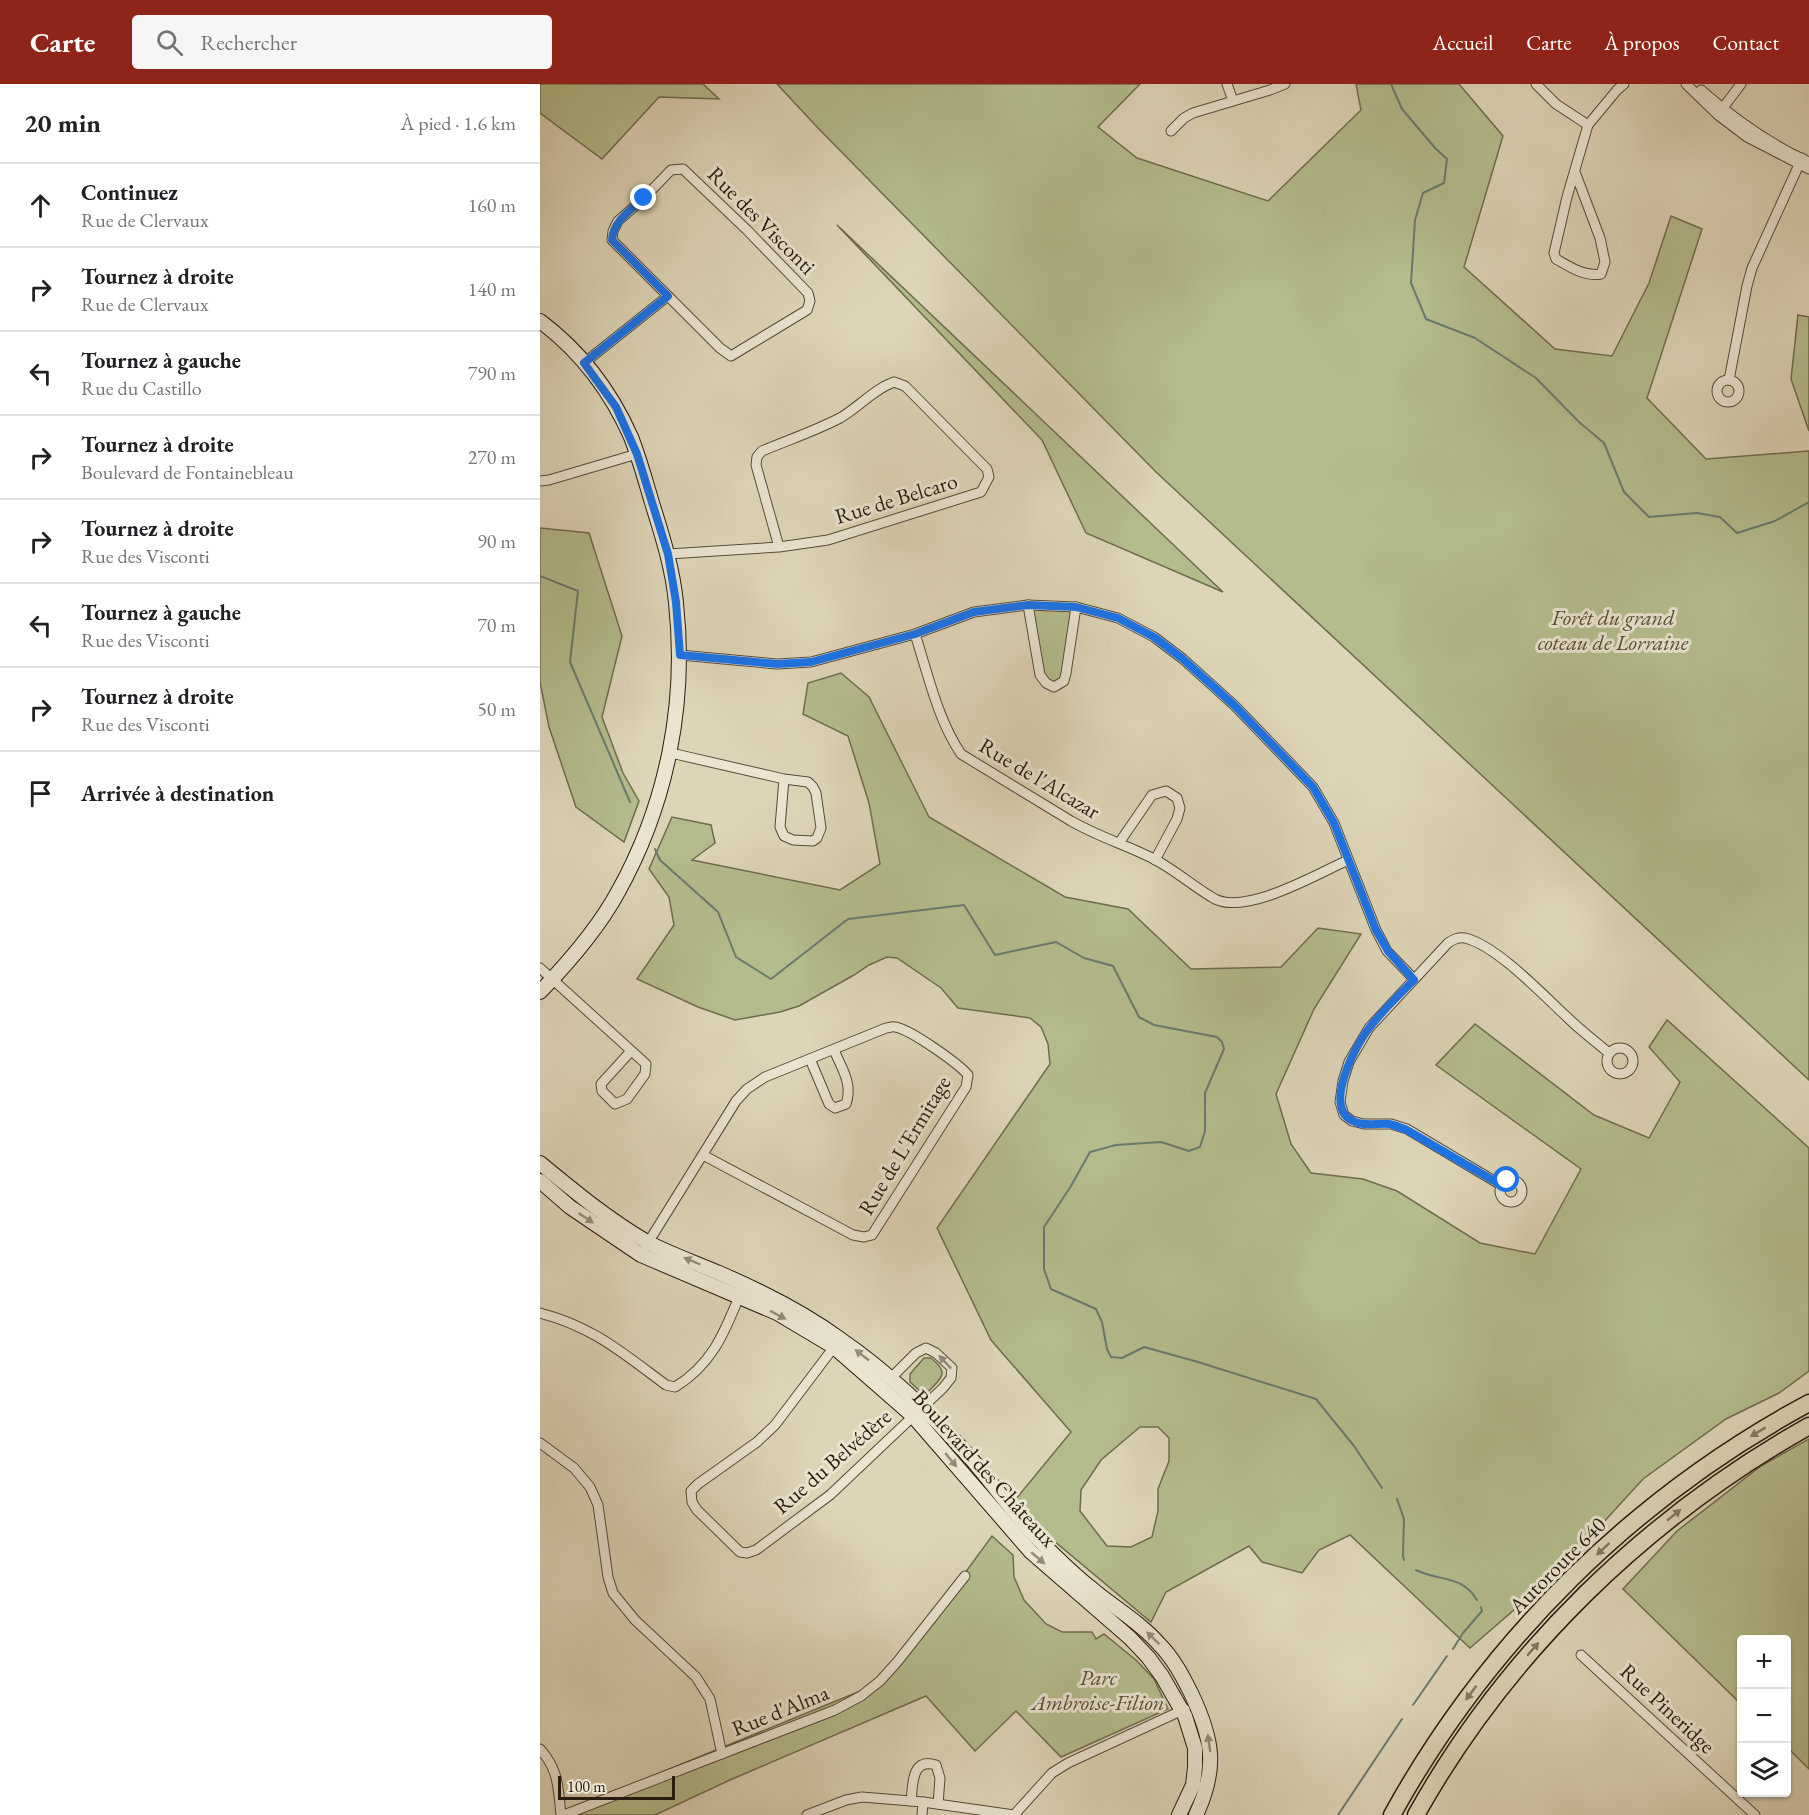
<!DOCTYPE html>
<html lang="fr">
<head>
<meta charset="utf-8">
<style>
	body { margin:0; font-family:"EB Garamond",serif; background:#f6f6f6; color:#202124 }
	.controls { position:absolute; right:18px; bottom:18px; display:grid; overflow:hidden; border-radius:6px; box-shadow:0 2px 4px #0004 }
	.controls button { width:54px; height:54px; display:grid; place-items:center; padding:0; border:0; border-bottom:2px solid #e0e0e0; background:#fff; color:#202124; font:30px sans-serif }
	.scale { position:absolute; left:18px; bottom:15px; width:117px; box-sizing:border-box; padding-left:6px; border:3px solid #291c10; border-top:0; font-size:16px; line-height:21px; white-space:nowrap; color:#291c10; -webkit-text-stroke:4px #eae4d1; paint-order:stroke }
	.stop { position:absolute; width:18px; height:18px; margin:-14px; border:4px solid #1a73e8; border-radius:50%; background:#fff }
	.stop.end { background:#1a73e8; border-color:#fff; box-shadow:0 2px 6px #0008 }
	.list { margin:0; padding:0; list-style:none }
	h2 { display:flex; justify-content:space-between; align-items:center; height:78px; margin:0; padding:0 24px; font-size:26px }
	h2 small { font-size:20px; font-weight:400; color:#757577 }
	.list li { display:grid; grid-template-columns:39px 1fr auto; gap:18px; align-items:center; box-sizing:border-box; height:84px; padding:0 24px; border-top:2px solid #e0e0e0 }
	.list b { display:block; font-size:22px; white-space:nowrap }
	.list p { margin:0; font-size:20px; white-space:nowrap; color:#757577 }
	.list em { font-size:20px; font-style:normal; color:#757577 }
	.icon { flex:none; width:33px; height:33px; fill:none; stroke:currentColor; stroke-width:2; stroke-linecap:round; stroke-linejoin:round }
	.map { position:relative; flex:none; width:1269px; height:1731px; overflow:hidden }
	header { display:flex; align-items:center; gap:36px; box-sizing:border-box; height:84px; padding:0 30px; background:#8f2418; color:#fff }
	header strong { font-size:28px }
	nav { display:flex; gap:33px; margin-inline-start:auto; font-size:21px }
	.search { width:420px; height:54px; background:#f6f6f6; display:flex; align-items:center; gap:15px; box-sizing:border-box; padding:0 21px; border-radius:6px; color:#757577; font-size:22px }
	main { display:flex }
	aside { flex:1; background:#fff }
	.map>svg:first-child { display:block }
</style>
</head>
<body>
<header>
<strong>Carte</strong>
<div class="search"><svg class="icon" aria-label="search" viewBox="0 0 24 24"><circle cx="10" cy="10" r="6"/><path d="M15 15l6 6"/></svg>Rechercher</div>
<nav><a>Accueil</a><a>Carte</a><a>À propos</a><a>Contact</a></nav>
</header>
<main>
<aside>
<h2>20 min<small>À pied · 1.6 km</small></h2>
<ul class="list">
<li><svg class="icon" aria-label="ahead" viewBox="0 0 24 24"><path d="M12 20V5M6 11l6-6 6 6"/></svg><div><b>Continuez</b><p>Rue de Clervaux</p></div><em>160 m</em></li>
<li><svg class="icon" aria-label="right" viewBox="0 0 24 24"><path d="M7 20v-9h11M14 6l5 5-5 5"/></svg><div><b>Tournez à droite</b><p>Rue de Clervaux</p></div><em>140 m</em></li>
<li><svg class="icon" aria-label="left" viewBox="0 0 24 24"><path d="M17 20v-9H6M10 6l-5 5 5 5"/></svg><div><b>Tournez à gauche</b><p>Rue du Castillo</p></div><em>790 m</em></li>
<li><svg class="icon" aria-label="right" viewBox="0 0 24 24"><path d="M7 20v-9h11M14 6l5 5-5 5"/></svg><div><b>Tournez à droite</b><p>Boulevard de Fontainebleau</p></div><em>270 m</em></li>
<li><svg class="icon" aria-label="right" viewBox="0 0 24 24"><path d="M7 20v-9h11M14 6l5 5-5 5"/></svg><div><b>Tournez à droite</b><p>Rue des Visconti</p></div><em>90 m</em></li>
<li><svg class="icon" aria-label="left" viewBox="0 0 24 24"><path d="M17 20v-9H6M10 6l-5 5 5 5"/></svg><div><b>Tournez à gauche</b><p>Rue des Visconti</p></div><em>70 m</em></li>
<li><svg class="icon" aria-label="right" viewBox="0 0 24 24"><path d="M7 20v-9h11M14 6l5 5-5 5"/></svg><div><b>Tournez à droite</b><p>Rue des Visconti</p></div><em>50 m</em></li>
<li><svg class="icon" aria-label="arrive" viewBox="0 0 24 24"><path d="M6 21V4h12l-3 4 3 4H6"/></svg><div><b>Arrivée à destination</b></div></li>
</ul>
</aside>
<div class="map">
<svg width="1269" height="1731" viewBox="0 0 1269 1731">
	<rect width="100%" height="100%" fill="#ded5b8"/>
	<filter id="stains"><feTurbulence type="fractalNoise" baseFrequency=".00333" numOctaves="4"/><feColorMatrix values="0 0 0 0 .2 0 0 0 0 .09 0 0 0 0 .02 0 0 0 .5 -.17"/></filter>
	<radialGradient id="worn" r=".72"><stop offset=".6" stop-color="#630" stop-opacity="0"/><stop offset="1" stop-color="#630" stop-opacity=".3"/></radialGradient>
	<g fill="#b5bc8c" stroke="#6f6c4e" stroke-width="1.5" fill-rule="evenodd">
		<path d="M 0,0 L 163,0 L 179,15 L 119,13 L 62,75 L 0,29 Z"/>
		<path d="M 237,0 L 600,0 L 558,43 L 597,74 L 728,117 L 821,26 L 816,0 L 919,0 L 963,52 L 924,183 L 1015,265 L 1072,272 L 1109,199 L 1131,132 L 1162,145 L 1107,314 L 1166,375 L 1269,367 L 1269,996 L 616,388 L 278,44 Z"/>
		<path d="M 297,141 L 683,508 L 546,449 L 502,356 Z"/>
		<path d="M 1258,231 L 1269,233 L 1269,347 L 1251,295 Z"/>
		<path d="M 0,444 L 49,449 L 82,552 L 62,633 L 83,689 L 99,717 L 84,758 L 36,723 L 9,643 L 0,598 Z"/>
		<path d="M 488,521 L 536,523 L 524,597 L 506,599 Z"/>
		<path d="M 301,589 L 329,613 L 389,733 L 525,813 L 588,825 L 651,885 L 741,883 L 778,844 L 821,850 L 774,925 L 736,1010 L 751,1060 L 771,1089 L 823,1095 L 857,1107 L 940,1159 L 995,1170 L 1041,1085 L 896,981 L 935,940 L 1054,1031 L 1109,1054 L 1140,998 L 1109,963 L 1127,936 L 1269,1064 L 1269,1287 L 1239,1309 L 1186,1335 L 1103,1395 L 1019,1487 L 930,1564 L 810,1451 L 779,1466 L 762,1489 L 722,1478 L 709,1462 L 626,1508 L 611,1538 L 471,1421 L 531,1348 L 451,1256 L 397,1144 L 510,980 L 508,960 L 501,943 L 490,934 L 418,924 L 401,904 L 357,874 L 347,873 L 329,881 L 314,891 L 259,922 L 240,928 L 195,936 L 158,923 L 97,895 L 134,841 L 129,813 L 109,785 L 132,733 L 171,741 L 175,759 L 152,776 L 300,806 L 340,780 L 329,719 L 308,652 L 263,630 L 268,599 ZM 600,1343 L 618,1343 L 629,1354 L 629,1377 L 618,1405 L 618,1427 L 612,1453 L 591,1463 L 567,1462 L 540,1427 L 541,1406 L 561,1376 Z"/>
		<path d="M 384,1274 L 391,1274 C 409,1289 403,1292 389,1307 L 380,1307 L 370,1298 L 370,1290 Z"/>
		<path d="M 1269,1355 L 1269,1685 L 1247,1663 L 1246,1556 L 1202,1556 L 1201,1620 L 1083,1505 L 1137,1447 L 1221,1382 Z"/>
		<path d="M 452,1452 L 473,1471 L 474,1493 L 484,1516 L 506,1540 L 522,1548 L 552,1548 L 556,1555 L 564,1550 L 597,1577 L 614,1595 L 628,1625 L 521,1673 L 476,1627 L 435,1667 L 386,1612 L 190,1696 L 115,1731 L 17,1731 L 335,1601 L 359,1579 Z"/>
	</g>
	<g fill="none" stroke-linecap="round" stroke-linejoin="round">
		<g stroke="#697a6f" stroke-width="2">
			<path d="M 851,0 L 862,25 L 896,65 L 907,75 L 904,99 L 883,109 L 875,136 L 871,199 L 886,235 L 935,254 L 996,294 L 1039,338 L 1064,359 L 1084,408 L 1109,433 L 1157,429 L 1180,433 L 1197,449 L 1235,437 L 1269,418"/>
			<path d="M 0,492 L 38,507 L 30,578 L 90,718"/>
			<path d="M 115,765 L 120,776 L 178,828 L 196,873 L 231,895 L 308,835 L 424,821 L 455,871 L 516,858 L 544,874 L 573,882 L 599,933 L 614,941 L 677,953 L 682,958 L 684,965 L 665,1009 L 665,1047 L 660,1063 L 649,1067 L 621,1058 L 576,1061 L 550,1068 L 531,1102 L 504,1143 L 504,1185 L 511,1205 L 556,1225 L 562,1238 L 567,1265 L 571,1273 L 582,1274 L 604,1263 L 658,1278 L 776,1315 L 814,1362 L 842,1404"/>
			<path d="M 857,1415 L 864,1435 L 863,1472 L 864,1476"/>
			<path d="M 876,1486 C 900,1498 921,1490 937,1516"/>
			<path d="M 913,1565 L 923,1549 L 942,1527 L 941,1523"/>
			<path d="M 873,1621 L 907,1572"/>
			<path d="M 798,1731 L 862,1635"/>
		</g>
		<g stroke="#564a3a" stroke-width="11">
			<g id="street">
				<path d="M 687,0 L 693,17"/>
				<path d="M 996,0 L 1016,20 L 1048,41"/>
				<path d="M 1146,0 L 1178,31 L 1207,53 L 1269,85"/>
				<path d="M 1161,6 C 1194,35 1229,60 1269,78"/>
				<path d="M 1179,29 L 1201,0"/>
				<path d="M 631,47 L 644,34 L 653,29 L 730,6 L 745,0"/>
				<path d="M 143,85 L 207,146 L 268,209 L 270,217 L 267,226 L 191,272 L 180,264 L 72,156 L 73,147 L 78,137 L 104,114 L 131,86 Z"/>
				<path d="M 1035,88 L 1060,154 L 1065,178 L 1061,190 C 1045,193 1030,183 1016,175 L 1014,169 L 1027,113 L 1048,41 L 1077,6 L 1084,0"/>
				<path d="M 44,279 L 128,212"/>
				<path d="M 1189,296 L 1207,202 L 1212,184 L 1262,74"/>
				<circle cx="1188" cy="307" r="11"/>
				<path d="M 0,397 L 9,396 L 97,370"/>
				<path d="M 128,470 L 239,463 L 288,456 L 441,408 L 449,393 L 447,385 L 365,302 L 354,298 C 334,305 319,323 300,334 C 275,347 248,356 222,367 L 217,373 L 216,381 L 239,463"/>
				<path d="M 488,521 L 500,591 L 506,599 L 514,603 L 524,597 L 526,589 L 536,523"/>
				<path d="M 375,550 C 388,590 397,634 421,670 L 531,737 C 557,752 586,761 614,775 C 635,786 654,803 675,815 C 707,831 777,790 808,776"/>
				<path d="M 140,571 L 237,580 L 271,578 L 375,550 L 434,528 L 488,521 L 536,523 L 578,534 L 614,553 L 643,575 L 695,622 L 773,703 L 794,739 L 836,846 L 847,867 L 874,895"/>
				<path d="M 131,669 L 244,695 L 268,698 L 273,703 L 276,709 L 281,744 L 277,754 L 273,757 L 253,756 L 244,752 L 240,743 L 244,695"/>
				<path d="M 579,759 L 612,711 L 626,707 L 637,714 L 640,724 L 637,735 L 615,776"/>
				<path d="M 0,884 L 106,980 L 105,990 L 87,1015 L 75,1020 L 62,1007 L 61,1000 L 91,967"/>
				<circle cx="1080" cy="977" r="13"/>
				<path d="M 270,975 L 289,1020 L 295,1024 L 306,1020 C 313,1000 302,985 294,966"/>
				<circle cx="971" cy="1107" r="11"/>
				<path d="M 961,1101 L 867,1045 L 851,1040 L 824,1040 L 812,1037 L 804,1031 L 800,1018 L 803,997 L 809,978 L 829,944 L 908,859 C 914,855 918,853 925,854 C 956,861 1003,911 1027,933 C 1040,946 1055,957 1069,969"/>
				<path d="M 106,1162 L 196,1017 L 207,1005 L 225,993 L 346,944 C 349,944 352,942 355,943 C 370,945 419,980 428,991 L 426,1003 L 332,1151 L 324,1153 L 313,1151 L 163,1071"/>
				<path d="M 0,1229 C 52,1242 84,1270 126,1301 L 135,1303 C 173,1280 185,1247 201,1208"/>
				<path d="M 297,1259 L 235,1341 L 217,1358 L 158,1400 L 151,1407 L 152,1418 L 157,1426 L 200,1468 L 207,1469 L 216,1466 L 290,1411 L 403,1304 L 411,1294 L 412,1284 L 396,1269 L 386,1264 L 376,1269 L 351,1294"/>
				<path d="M 0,1359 L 34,1384 L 50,1403 L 58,1421 L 68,1493 L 73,1509 L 95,1536 L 156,1593 L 170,1615 L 182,1670"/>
				<path d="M 1041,1571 L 1215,1731"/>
				<path d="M 0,1665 C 19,1686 18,1704 21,1731"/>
				<path d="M 371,1717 C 373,1701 371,1673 396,1681 L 400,1694 L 398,1720"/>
				<path d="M 24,1731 L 295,1626 L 321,1612 L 340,1597 L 358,1577 L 425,1492"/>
				<path d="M 267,1731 L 306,1716 L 322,1713 L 383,1718 L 474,1731"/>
				<path d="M 382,1731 L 383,1718"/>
				<path d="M 474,1731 L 512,1689 L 528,1679 L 645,1625"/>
			</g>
		</g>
		<g stroke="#291c10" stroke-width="16">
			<g id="secondary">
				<path d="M 0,237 C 40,267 71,308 91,353 C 100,376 106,399 113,422 C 123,454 133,486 136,519 C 147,619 127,720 78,808 C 58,845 29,878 0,908"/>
				<path d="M 0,1079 C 34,1107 69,1136 107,1158 C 130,1170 156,1179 179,1189 C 221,1207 263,1228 300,1255 C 351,1290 393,1331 434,1378 C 456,1404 476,1432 500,1457 C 516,1473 533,1490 551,1504 C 573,1523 600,1538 619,1560 C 633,1574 642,1591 651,1609 C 673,1655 678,1684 656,1731"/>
				<path d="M 0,1097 L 30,1123 L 101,1171 L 237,1229 L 294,1263 L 373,1332 L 491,1468 L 590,1554 L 608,1573 L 622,1592 L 645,1632 L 655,1664 L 655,1683 L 653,1701 L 639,1731"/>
			</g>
		</g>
		<g stroke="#291c10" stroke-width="19">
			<g id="highway">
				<path d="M 852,1731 C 948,1557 1094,1413 1269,1319"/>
				<path d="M 876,1731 C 967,1568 1106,1434 1269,1342"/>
			</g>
		</g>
		<use href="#street" stroke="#eae4d1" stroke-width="9"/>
		<use href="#secondary" stroke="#eae4d1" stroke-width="14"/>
		<use href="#highway" stroke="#ded5b8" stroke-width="16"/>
	</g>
	<defs><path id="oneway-solid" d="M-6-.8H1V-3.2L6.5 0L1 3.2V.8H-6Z" transform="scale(1.5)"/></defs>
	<g fill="#938a7a">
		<use href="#oneway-solid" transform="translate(46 1134) rotate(34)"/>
		<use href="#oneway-solid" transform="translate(152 1177) rotate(-157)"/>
		<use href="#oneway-solid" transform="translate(238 1231) rotate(28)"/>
		<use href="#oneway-solid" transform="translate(322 1271) rotate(-142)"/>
		<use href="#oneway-solid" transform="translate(405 1278) rotate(-133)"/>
		<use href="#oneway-solid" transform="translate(411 1376) rotate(50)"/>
		<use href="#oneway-solid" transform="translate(498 1474) rotate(41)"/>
		<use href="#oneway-solid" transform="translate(613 1554) rotate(-136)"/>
		<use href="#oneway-solid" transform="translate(669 1659) rotate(-98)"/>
	</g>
	<g fill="#847864">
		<use href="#oneway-solid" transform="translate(1218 1348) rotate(149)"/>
		<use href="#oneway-solid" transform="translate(1134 1431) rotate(-39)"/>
		<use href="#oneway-solid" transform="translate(1063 1465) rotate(137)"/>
		<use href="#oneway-solid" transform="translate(993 1565) rotate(-49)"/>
		<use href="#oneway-solid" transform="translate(931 1609) rotate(127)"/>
	</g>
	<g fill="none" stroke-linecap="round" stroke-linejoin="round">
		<path stroke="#1a73e8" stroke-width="8" d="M 104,114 C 91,126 73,137 72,156 L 128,212 L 44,279 L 76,323 L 97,370 L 128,470 L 136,518 L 140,571 L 237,580 L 271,578 L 375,550 L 434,528 L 488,521 L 536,523 L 578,534 L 614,553 L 643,575 L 695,622 L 773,703 L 794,739 L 836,846 L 848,867 L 874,896 C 859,911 843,926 830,943 C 816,960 782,1024 813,1037 C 824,1043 837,1039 849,1040 C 855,1041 862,1044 867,1046 L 961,1101 L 967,1096"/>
	</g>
	<g text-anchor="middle" stroke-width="6" stroke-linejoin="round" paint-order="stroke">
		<g font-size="22" fill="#291c10" stroke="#eae4d1">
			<text transform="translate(222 136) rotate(45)" y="8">Rue des Visconti</text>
			<text transform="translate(356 414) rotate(-17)" y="8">Rue de Belcaro</text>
			<text transform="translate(500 694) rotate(31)" y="8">Rue de l'Alcazar</text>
			<text transform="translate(364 1061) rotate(-59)" y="8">Rue de L'Ermitage</text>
			<text transform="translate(292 1377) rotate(-41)" y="8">Rue du Belvédère</text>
			<text transform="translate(445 1384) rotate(48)" y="8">Boulevard des Châteaux</text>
			<text transform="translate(1017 1481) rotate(-45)" y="8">Autoroute 640</text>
			<text transform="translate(1128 1624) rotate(43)" y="8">Rue Pineridge</text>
			<text transform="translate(240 1626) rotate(-22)" y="8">Rue d'Alma</text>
		</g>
		<g font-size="22" font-style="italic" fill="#534c35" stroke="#eae4d1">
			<text x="1073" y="541">Forêt du grand<tspan x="1073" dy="25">coteau de Lorraine</tspan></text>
			<text x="558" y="1601">Parc<tspan x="558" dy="25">Ambroise-Filion</tspan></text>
		</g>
	</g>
	<rect width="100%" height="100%" filter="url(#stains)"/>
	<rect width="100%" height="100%" fill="url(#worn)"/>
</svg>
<div class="controls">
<button>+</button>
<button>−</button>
<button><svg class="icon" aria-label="layers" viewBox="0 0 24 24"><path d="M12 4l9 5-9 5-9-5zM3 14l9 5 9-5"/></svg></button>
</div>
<div class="scale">100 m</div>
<div class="stop" style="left:967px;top:1096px"></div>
<div class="stop end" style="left:104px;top:114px"></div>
</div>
</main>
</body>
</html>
